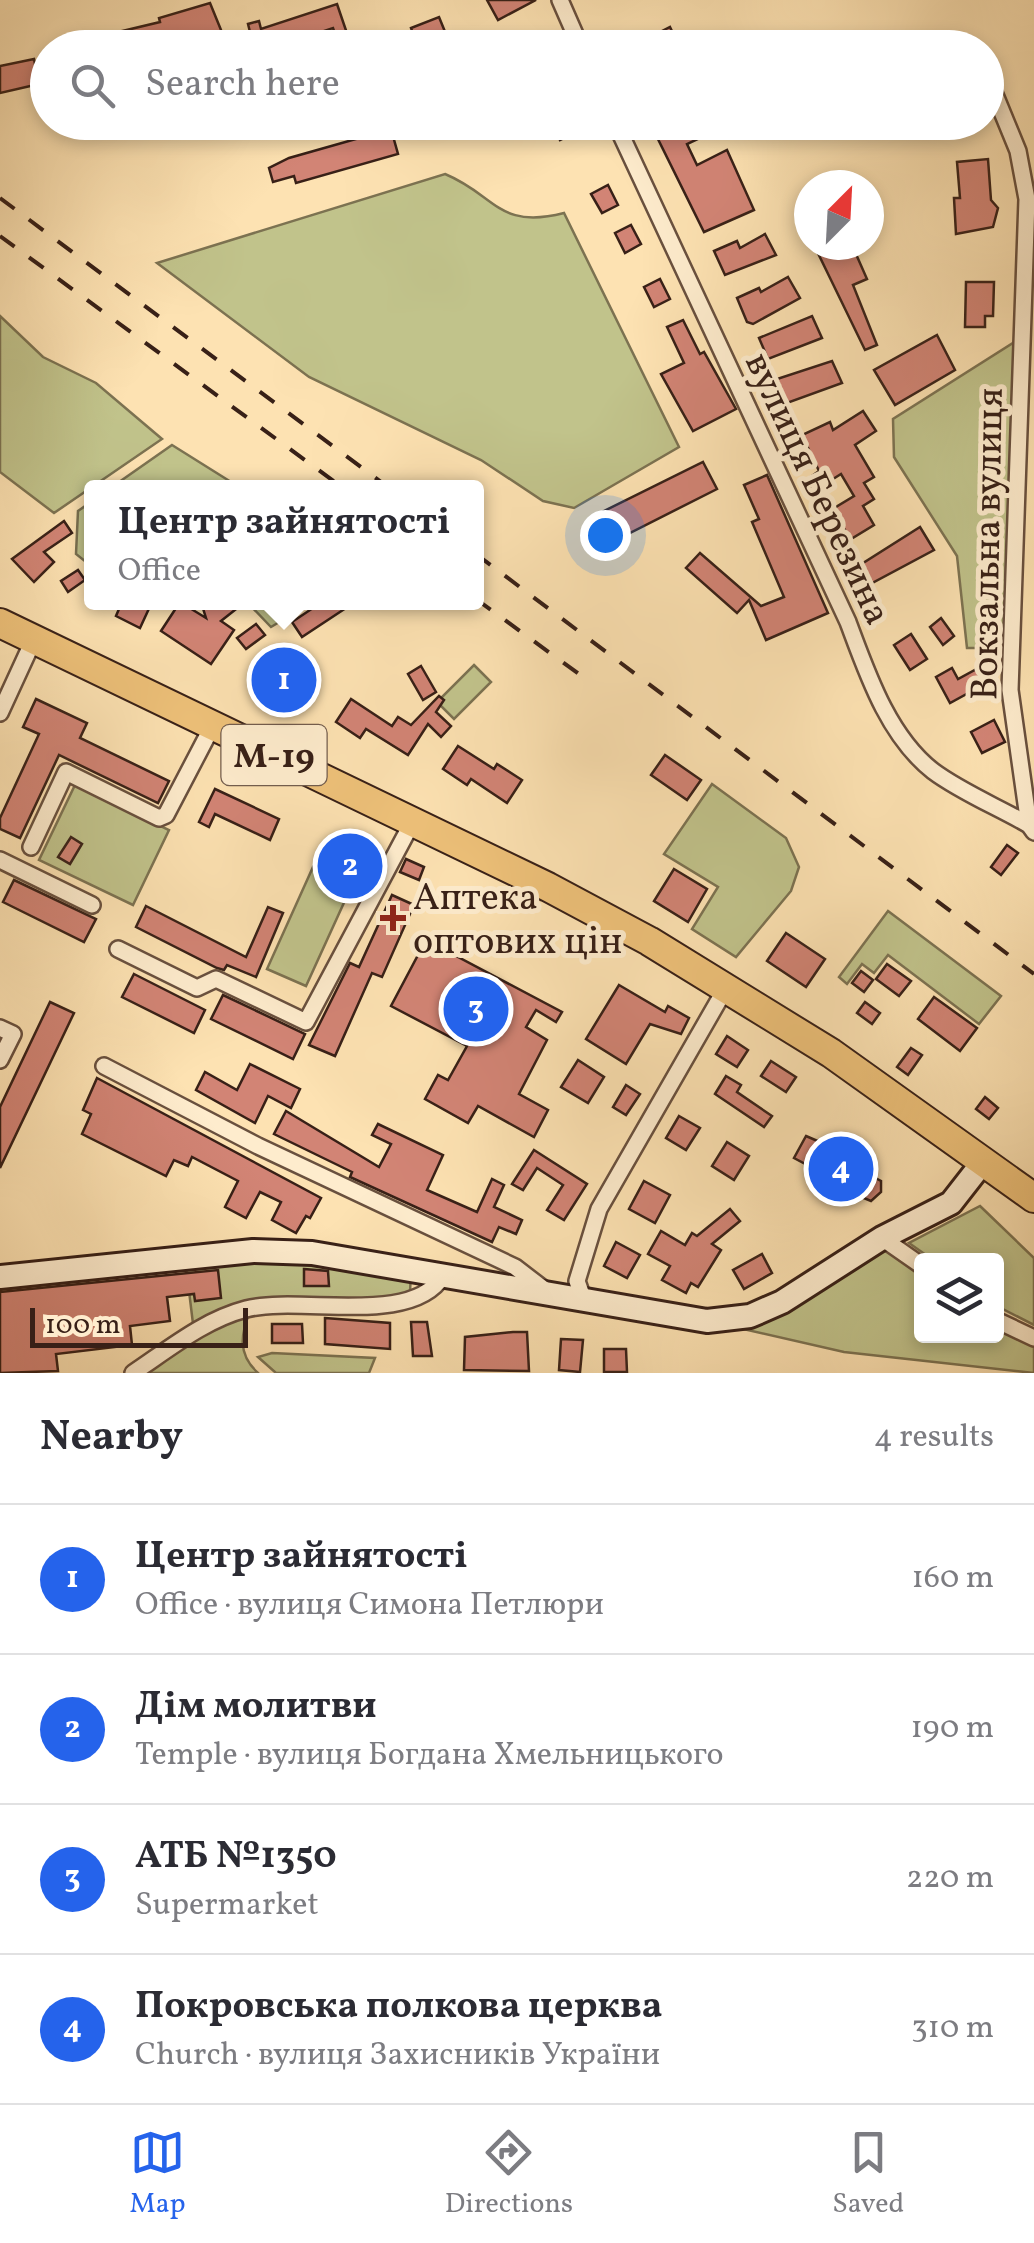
<!DOCTYPE html>
<html lang="en">
<head>
<meta charset="utf-8">
<style>
	body { margin:0; font-family:Vollkorn,serif; background:#f7f7f7; color:#2b2b33 }
	.controls { position:absolute; right:30px; bottom:30px; display:grid; overflow:hidden; border-radius:10px; box-shadow:0 5px 15px #0003 }
	.controls button { width:90px; height:90px; display:grid; place-items:center; padding:0; border:0; border-bottom:2px solid #e1e1e2; background:#fff; color:#2b2b33; font:50px sans-serif }
	.compass { position:absolute; left:794px; top:170px; width:90px; height:90px; border-radius:50%; background:#fff; box-shadow:0 5px 15px #0003; rotate:24deg }
	.scale { position:absolute; left:30px; bottom:25px; width:218px; box-sizing:border-box; padding-left:10px; border:5px solid #382017; border-top:0; font-size:28px; line-height:35px; white-space:nowrap; color:#382017; -webkit-text-stroke:8px #feeccd; paint-order:stroke }
	.you { position:absolute; left:605px; top:535px; width:35px; height:35px; margin:-25px; border:8px solid #fff; border-radius:50%; background:#1a73e8; box-shadow:0 0 0 15px #1a73e833 }
	.badge { display:grid; place-items:center; width:65px; height:65px; border-radius:50%; background:#2563eb; color:#fff; font-size:32px; font-weight:700 }
	.pin { position:absolute; translate:-50% -50%; border:5px solid #fff; box-shadow:0 2px 10px #0006 }
	.popup { position:absolute; left:84px; top:480px; width:400px; height:130px; box-sizing:border-box; display:grid; place-content:center; border-radius:10px; background:#fff; filter:drop-shadow(0 2px 8px #0005); font-size:32px; white-space:nowrap; color:#7c7c81 }
	.popup b { font-size:38px; color:#2b2b33 }
	.popup::after { content:''; position:absolute; left:50%; top:100%; margin-left:-20px; border:20px solid transparent; border-top-color:#fff }
	.list { margin:0; padding:0; list-style:none }
	h2 { display:flex; justify-content:space-between; align-items:center; height:130px; margin:0; padding:0 40px; font-size:42px }
	h2 small { font-size:32px; font-weight:400; color:#7c7c81 }
	.list li { display:grid; grid-template-columns:65px 1fr auto; gap:30px; align-items:center; box-sizing:border-box; height:150px; padding:0 40px; border-top:2px solid #e1e1e2 }
	.list b { display:block; font-size:38px; white-space:nowrap }
	.list p { margin:0; font-size:32px; white-space:nowrap; color:#7c7c81 }
	.list em { font-size:32px; font-style:normal; color:#7c7c81 }
	.icon { flex:none; width:55px; height:55px; fill:none; stroke:currentColor; stroke-width:2; stroke-linecap:round; stroke-linejoin:round }
	.map { position:relative; flex:none; width:1034px; height:1373px; overflow:hidden }
	.search { position:absolute; background:#fff; box-shadow:0 5px 15px #0003; left:30px; right:30px; top:30px; height:110px; display:flex; align-items:center; gap:25px; box-sizing:border-box; padding:0 35px; border-radius:55px; color:#7c7c81; font-size:38px }
	.sheet { height:730px; background:#fff }
	nav { display:flex; justify-content:space-around; align-items:center; box-sizing:border-box; height:140px; border-top:2px solid #e1e1e2; background:#fff; font-size:28px; color:#7c7c81 }
	nav a { display:grid; justify-items:center; gap:5px }
	nav .on { color:#2563eb }
	.map>svg:first-child { display:block }
</style>
</head>
<body>
<div class="map">
<svg width="1034" height="1373" viewBox="0 0 1034 1373">
	<rect width="100%" height="100%" fill="#fde2b2"/>
	<filter id="stains"><feTurbulence type="fractalNoise" baseFrequency=".002" numOctaves="4"/><feColorMatrix values="0 0 0 0 .2 0 0 0 0 .09 0 0 0 0 .02 0 0 0 .5 -.17"/></filter>
	<radialGradient id="worn" r=".72"><stop offset=".6" stop-color="#630" stop-opacity="0"/><stop offset="1" stop-color="#630" stop-opacity=".3"/></radialGradient>
	<g fill="#c1c38b" stroke="#7c7251" stroke-width="2.5">
		<path d="M 445,174 C 496,195 498,230 564,213 L 679,447 L 574,508 L 543,501 L 481,460 L 309,377 L 157,263 Z"/>
		<path d="M 0,316 L 43,357 L 96,383 L 162,439 L 54,513 L 0,472 Z"/>
		<path d="M 1024,336 L 1012,626 L 984,648 L 967,648 L 957,556 L 894,457 L 893,419 Z"/>
		<path d="M 172,445 L 239,487 L 112,487 Z"/>
		<path d="M 91,502 L 91,566 L 76,554 L 78,511 Z"/>
		<path d="M 248,603 L 311,603 L 271,627 Z"/>
		<path d="M 474,665 L 491,682 L 454,719 L 437,702 Z"/>
		<path d="M 712,784 L 786,838 L 799,867 L 791,891 L 736,957 L 692,929 L 718,887 L 664,854 Z"/>
		<path d="M 75,785 L 169,830 L 133,905 L 39,860 Z"/>
		<path d="M 313,867 L 352,885 L 306,986 L 267,969 Z"/>
		<path d="M 888,911 L 1001,996 L 979,1024 L 888,955 L 874,973 L 862,964 L 847,984 L 839,977 Z"/>
		<path d="M 980,1206 L 1034,1258 L 1034,1325 L 997,1306 L 996,1260 L 933,1260 L 909,1243 Z"/>
		<path d="M 882,1238 L 921,1266 L 922,1336 L 996,1336 L 997,1320 L 1034,1338 L 1034,1373 L 844,1352 L 708,1321 L 750,1316 Z"/>
		<path d="M 253,1251 L 411,1270 L 410,1293 L 402,1304 L 250,1311 C 241,1334 237,1354 258,1373 L 133,1373 L 194,1332 L 185,1258 Z"/>
		<path d="M 272,1353 L 375,1358 L 369,1373 L 276,1373 L 258,1357 Z"/>
	</g>
	<g fill="#d28475" stroke="#382017" stroke-width="2.5">
		<path d="M 487,0 L 536,0 L 498,20 Z"/>
		<path d="M 210,3 L 221,30 L 221,44 L 72,48 L 72,43 L 160,22 L 159,18 Z"/>
		<path d="M 337,4 L 352,48 L 340,48 L 333,28 L 273,48 L 254,48 L 248,24 L 259,21 L 261,29 Z"/>
		<path d="M 439,17 L 450,44 L 418,48 L 411,28 Z"/>
		<path d="M 670,27 L 680,48 L 629,48 Z"/>
		<path d="M 34,59 L 39,84 L 0,93 L 0,66 Z"/>
		<path d="M 551,122 L 574,122 L 578,131 L 560,140 Z"/>
		<path d="M 678,122 L 711,122 L 715,131 L 687,144 L 697,165 L 727,150 L 754,210 L 704,232 L 655,133 Z"/>
		<path d="M 391,129 L 398,154 L 296,183 L 294,176 L 273,182 L 269,168 L 289,158 Z"/>
		<path d="M 988,159 L 991,200 L 998,208 L 993,227 L 956,234 L 954,198 L 960,198 L 957,162 Z"/>
		<path d="M 608,185 L 618,205 L 602,213 L 591,194 Z"/>
		<path d="M 631,225 L 641,244 L 625,253 L 615,233 Z"/>
		<path d="M 765,234 L 776,255 L 725,275 L 714,251 L 737,241 L 740,248 Z"/>
		<path d="M 814,245 L 852,245 L 867,279 L 853,285 L 877,345 L 865,350 Z"/>
		<path d="M 788,277 L 800,298 L 753,324 L 747,322 L 737,298 L 759,288 L 761,292 Z"/>
		<path d="M 660,279 L 670,299 L 654,307 L 644,287 Z"/>
		<path d="M 966,282 L 994,282 L 993,316 L 985,316 L 985,327 L 965,327 Z"/>
		<path d="M 812,316 L 822,338 L 768,359 L 759,338 Z"/>
		<path d="M 683,320 L 700,354 L 704,352 L 736,409 L 693,431 L 661,374 L 684,363 L 667,327 Z"/>
		<path d="M 937,335 L 955,370 L 895,405 L 874,370 Z"/>
		<path d="M 832,361 L 842,383 L 787,403 L 777,379 Z"/>
		<path d="M 863,411 L 876,431 L 855,445 L 874,477 L 864,483 L 874,499 L 863,506 L 874,525 L 851,539 L 839,521 L 833,524 L 826,513 L 854,496 L 841,474 L 814,491 L 806,480 L 819,471 L 802,435 L 830,422 L 833,430 Z"/>
		<path d="M 703,462 L 717,489 L 618,539 L 604,511 Z"/>
		<path d="M 767,475 L 828,613 L 766,640 L 749,600 L 737,613 L 686,568 L 700,553 L 761,606 L 784,597 L 752,522 L 759,519 L 744,485 Z"/>
		<path d="M 64,521 L 72,533 L 44,552 L 54,562 L 34,582 L 12,559 Z"/>
		<path d="M 920,527 L 934,550 L 859,590 L 849,572 Z"/>
		<path d="M 78,570 L 85,580 L 68,592 L 61,581 Z"/>
		<path d="M 122,602 L 152,602 L 140,628 L 116,616 Z"/>
		<path d="M 180,602 L 206,618 L 201,602 L 245,602 L 221,621 L 234,630 L 211,664 L 161,631 Z"/>
		<path d="M 322,602 L 355,602 L 302,637 L 292,622 Z"/>
		<path d="M 941,618 L 954,636 L 943,645 L 930,627 Z"/>
		<path d="M 256,624 L 265,635 L 246,649 L 237,638 Z"/>
		<path d="M 911,634 L 927,659 L 910,670 L 894,645 Z"/>
		<path d="M 269,655 L 315,680 L 300,706 L 254,681 Z"/>
		<path d="M 984,665 L 992,680 L 950,703 L 936,677 L 952,668 L 958,679 Z"/>
		<path d="M 421,666 L 436,692 L 423,700 L 408,674 Z"/>
		<path d="M 439,696 L 444,700 L 436,712 L 451,726 L 441,737 L 428,724 L 408,755 L 366,729 L 360,738 L 336,722 L 351,699 L 392,726 L 398,717 L 411,725 Z"/>
		<path d="M 36,699 L 87,723 L 80,738 L 169,781 L 158,803 L 59,755 L 20,838 L 0,829 L 0,818 L 39,734 L 23,727 Z"/>
		<path d="M 994,720 L 1005,742 L 982,753 L 971,732 Z"/>
		<path d="M 458,746 L 494,769 L 497,764 L 522,780 L 507,803 L 471,779 L 467,785 L 443,769 Z"/>
		<path d="M 665,755 L 701,780 L 687,800 L 651,775 Z"/>
		<path d="M 215,789 L 279,819 L 270,840 L 215,814 L 209,827 L 199,822 Z"/>
		<path d="M 71,837 L 82,844 L 70,864 L 58,857 Z"/>
		<path d="M 1007,845 L 1018,853 L 1001,875 L 991,867 Z"/>
		<path d="M 342,854 L 364,865 L 358,878 L 336,867 Z"/>
		<path d="M 406,859 L 424,867 L 419,880 L 400,872 Z"/>
		<path d="M 674,869 L 707,889 L 688,922 L 654,901 Z"/>
		<path d="M 14,880 L 96,919 L 84,942 L 3,902 Z"/>
		<path d="M 392,895 L 414,905 L 382,977 L 372,973 L 335,1056 L 309,1045 L 350,963 L 359,967 Z"/>
		<path d="M 146,906 L 246,957 L 268,907 L 283,913 L 256,977 L 227,965 L 224,970 L 217,968 L 136,927 Z"/>
		<path d="M 786,933 L 825,959 L 806,987 L 767,961 Z"/>
		<path d="M 426,940 L 562,1012 L 556,1022 L 536,1010 L 526,1027 L 547,1040 L 519,1094 L 548,1110 L 534,1137 L 478,1106 L 468,1123 L 425,1099 L 438,1075 L 448,1080 L 467,1046 L 391,1006 Z"/>
		<path d="M 887,964 L 911,981 L 899,996 L 876,979 Z"/>
		<path d="M 861,971 L 873,980 L 864,992 L 852,983 Z"/>
		<path d="M 134,974 L 205,1010 L 194,1033 L 122,997 Z"/>
		<path d="M 619,985 L 665,1012 L 668,1006 L 689,1018 L 681,1034 L 650,1024 L 626,1064 L 586,1039 Z"/>
		<path d="M 223,995 L 305,1034 L 293,1059 L 211,1019 Z"/>
		<path d="M 934,997 L 977,1028 L 960,1051 L 918,1019 Z"/>
		<path d="M 50,1002 L 74,1013 L 0,1168 L 0,1107 Z"/>
		<path d="M 865,1002 L 880,1013 L 872,1024 L 857,1013 Z"/>
		<path d="M 727,1036 L 748,1050 L 737,1067 L 716,1054 Z"/>
		<path d="M 911,1048 L 922,1055 L 908,1075 L 897,1067 Z"/>
		<path d="M 578,1060 L 604,1077 L 588,1103 L 561,1087 Z"/>
		<path d="M 771,1061 L 796,1077 L 786,1092 L 761,1076 Z"/>
		<path d="M 250,1064 L 300,1089 L 291,1108 L 268,1096 L 255,1123 L 196,1090 L 205,1072 L 237,1090 Z"/>
		<path d="M 726,1076 L 741,1085 L 737,1092 L 772,1116 L 764,1127 L 715,1094 Z"/>
		<path d="M 97,1078 L 321,1198 L 310,1218 L 306,1216 L 296,1233 L 272,1220 L 281,1202 L 260,1192 L 246,1218 L 225,1207 L 238,1181 L 192,1157 L 188,1166 L 174,1160 L 166,1176 L 82,1134 L 91,1114 L 83,1110 Z"/>
		<path d="M 626,1085 L 640,1094 L 626,1115 L 613,1107 Z"/>
		<path d="M 985,1097 L 998,1108 L 989,1119 L 976,1109 Z"/>
		<path d="M 286,1111 L 379,1167 L 391,1144 L 372,1135 L 378,1124 L 443,1155 L 427,1190 L 477,1212 L 492,1179 L 504,1185 L 494,1207 L 522,1220 L 516,1234 L 499,1227 L 492,1242 L 350,1177 L 352,1172 L 274,1134 Z"/>
		<path d="M 679,1116 L 700,1128 L 686,1150 L 666,1138 Z"/>
		<path d="M 806,1136 L 871,1164 L 866,1173 L 881,1181 L 881,1192 L 871,1201 L 825,1182 L 828,1176 L 794,1158 Z"/>
		<path d="M 727,1142 L 749,1156 L 734,1180 L 712,1166 Z"/>
		<path d="M 534,1150 L 587,1184 L 564,1220 L 547,1210 L 563,1185 L 537,1168 L 523,1190 L 512,1184 Z"/>
		<path d="M 644,1181 L 670,1195 L 655,1223 L 629,1209 Z"/>
		<path d="M 730,1209 L 740,1221 L 712,1244 L 721,1250 L 698,1287 L 691,1283 L 686,1293 L 662,1280 L 670,1266 L 648,1254 L 661,1231 L 685,1245 L 692,1233 L 697,1236 Z"/>
		<path d="M 616,1242 L 640,1255 L 627,1278 L 604,1266 Z"/>
		<path d="M 762,1254 L 772,1273 L 744,1289 L 733,1270 Z"/>
		<path d="M 304,1269 L 328,1271 L 329,1286 L 304,1286 Z"/>
		<path d="M 218,1270 L 221,1298 L 195,1301 L 194,1294 L 167,1297 L 170,1321 L 130,1326 L 132,1345 L 56,1354 L 58,1371 L 0,1373 L 0,1292 Z"/>
		<path d="M 325,1318 L 390,1323 L 390,1349 L 325,1344 Z"/>
		<path d="M 411,1322 L 427,1322 L 432,1356 L 413,1356 Z"/>
		<path d="M 272,1324 L 302,1324 L 303,1343 L 272,1343 Z"/>
		<path d="M 513,1332 L 527,1332 L 529,1371 L 464,1370 L 465,1337 Z"/>
		<path d="M 561,1339 L 583,1340 L 580,1372 L 559,1370 Z"/>
		<path d="M 604,1349 L 626,1349 L 627,1372 L 604,1372 Z"/>
	</g>
	<g fill="none" stroke-linecap="round" stroke-linejoin="round">
		<g stroke="#69503e" stroke-width="20">
			<g id="street">
				<path d="M 560,0 L 581,48"/>
				<path d="M 993,90 L 1018,151 L 1027,199 L 1010,690 L 1029,825"/>
				<path d="M 615,122 L 848,622 C 867,673 888,736 933,771 C 961,792 998,807 1029,825 L 1034,832"/>
				<path d="M 0,713 L 34,639"/>
				<path d="M 31,847 L 66,772 L 159,818 L 166,815 L 213,725"/>
				<path d="M 0,860 L 92,905"/>
				<path d="M 118,949 L 197,988 L 216,979 L 306,1022 L 413,821"/>
				<path d="M 0,1028 L 13,1034 L 0,1060"/>
				<path d="M 104,1066 L 258,1146 L 515,1267 L 545,1290"/>
				<path d="M 882,1238 L 922,1266"/>
				<path d="M 584,1301 L 577,1281 L 599,1209 L 727,986"/>
				<path d="M 996,1320 L 1034,1338"/>
				<path d="M 133,1373 C 169,1349 204,1320 246,1309 C 301,1295 411,1327 443,1276"/>
			</g>
		</g>
		<g stroke="#382017" stroke-width="28">
			<path id="secondary" d="M 0,1277 L 253,1251 L 312,1253 L 707,1321 L 750,1316 L 782,1302 L 882,1238 L 951,1203 L 983,1162"/>
		</g>
		<g stroke="#382017" stroke-width="32">
			<path id="highway" d="M 0,623 L 548,887 L 649,941 L 831,1053 L 1034,1198"/>
		</g>
		<use href="#street" stroke="#feeccd" stroke-width="15"/>
		<use href="#secondary" stroke="#feeccd" stroke-width="22"/>
		<use href="#highway" stroke="#eec179" stroke-width="28"/>
		<g stroke="#382017" stroke-width="4" stroke-dasharray="18 18" stroke-linecap="butt">
			<path d="M 0,198 L 389,488"/>
			<path d="M 0,236 L 343,488"/>
			<path d="M 476,554 L 1034,974"/>
			<path d="M 476,599 L 583,677"/>
		</g>
	</g>
	<path fill="#8f2418" stroke="#feeccd" stroke-width="4" d="M388 903h10v10h10v10h-10v10h-10v-10h-10v-10h10z"/>
	<g text-anchor="middle" stroke-width="10" stroke-linejoin="round" paint-order="stroke">
		<rect fill="#feeccd" stroke="#735d4e" stroke-width="2.5" x="221.5" y="725" width="105" height="60" rx="8"/>
		<g font-size="35" font-weight="bold" fill="#382017">
			<text x="274" y="767">М-19</text>
		</g>
		<g font-size="38" fill="#382017" stroke="#feeccd">
			<text transform="translate(819 488) rotate(65)" y="13">вулиця Березина</text>
			<text transform="translate(986 544) rotate(-89)" y="13">Вокзальна вулиця</text>
		</g>
		<g font-size="38" fill="#382017" stroke="#feeccd" text-anchor="start">
			<text x="413" y="909">Аптека<tspan x="413" dy="44">оптових цін</tspan></text>
		</g>
	</g>
	<rect width="100%" height="100%" filter="url(#stains)"/>
	<rect width="100%" height="100%" fill="url(#worn)"/>
</svg>
<div class="controls">
<button><svg class="icon" aria-label="layers" viewBox="0 0 24 24"><path d="M12 4l9 5-9 5-9-5zM3 14l9 5 9-5"/></svg></button>
</div>
<svg class="compass" viewBox="-18 -18 36 36"><path d="M0-13l5 13h-10z" fill="#e53935"/><path d="M0 13l5-13h-10z" fill="#7c7c81"/></svg>
<div class="scale">100 m</div>
<div class="you"></div>
<div class="pin badge" style="left:284px;top:680px">1</div>
<div class="popup"><b>Центр зайнятості</b>Office</div>
<div class="pin badge" style="left:350px;top:866px">2</div>
<div class="pin badge" style="left:476px;top:1009px">3</div>
<div class="pin badge" style="left:841px;top:1169px">4</div>
<div class="search"><svg class="icon" aria-label="search" viewBox="0 0 24 24"><circle cx="10" cy="10" r="6"/><path d="M15 15l6 6"/></svg>Search here</div>
</div>
<section class="sheet">
<h2>Nearby<small>4 results</small></h2>
<ul class="list">
<li><span class="badge">1</span><div><b>Центр зайнятості</b><p>Office · вулиця Симона Петлюри</p></div><em>160 m</em></li>
<li><span class="badge">2</span><div><b>Дім молитви</b><p>Temple · вулиця Богдана Хмельницького</p></div><em>190 m</em></li>
<li><span class="badge">3</span><div><b>АТБ №1350</b><p>Supermarket</p></div><em>220 m</em></li>
<li><span class="badge">4</span><div><b>Покровська полкова церква</b><p>Church · вулиця Захисників України</p></div><em>310 m</em></li>
</ul>
</section>
<nav>
<a class="on"><svg class="icon" aria-label="map" viewBox="0 0 24 24"><path d="M3 6l6-2 6 2 6-2v14l-6 2-6-2-6 2zM9 4v14M15 6v14"/></svg>Map</a>
<a><svg class="icon" aria-label="directions" viewBox="0 0 24 24"><path d="M12 3l9 9-9 9-9-9zM9 14v-3h6M13 9l2 2-2 2"/></svg>Directions</a>
<a><svg class="icon" aria-label="saved" viewBox="0 0 24 24"><path d="M7 4h10v16l-5-4-5 4z"/></svg>Saved</a>
</nav>
</body>
</html>
